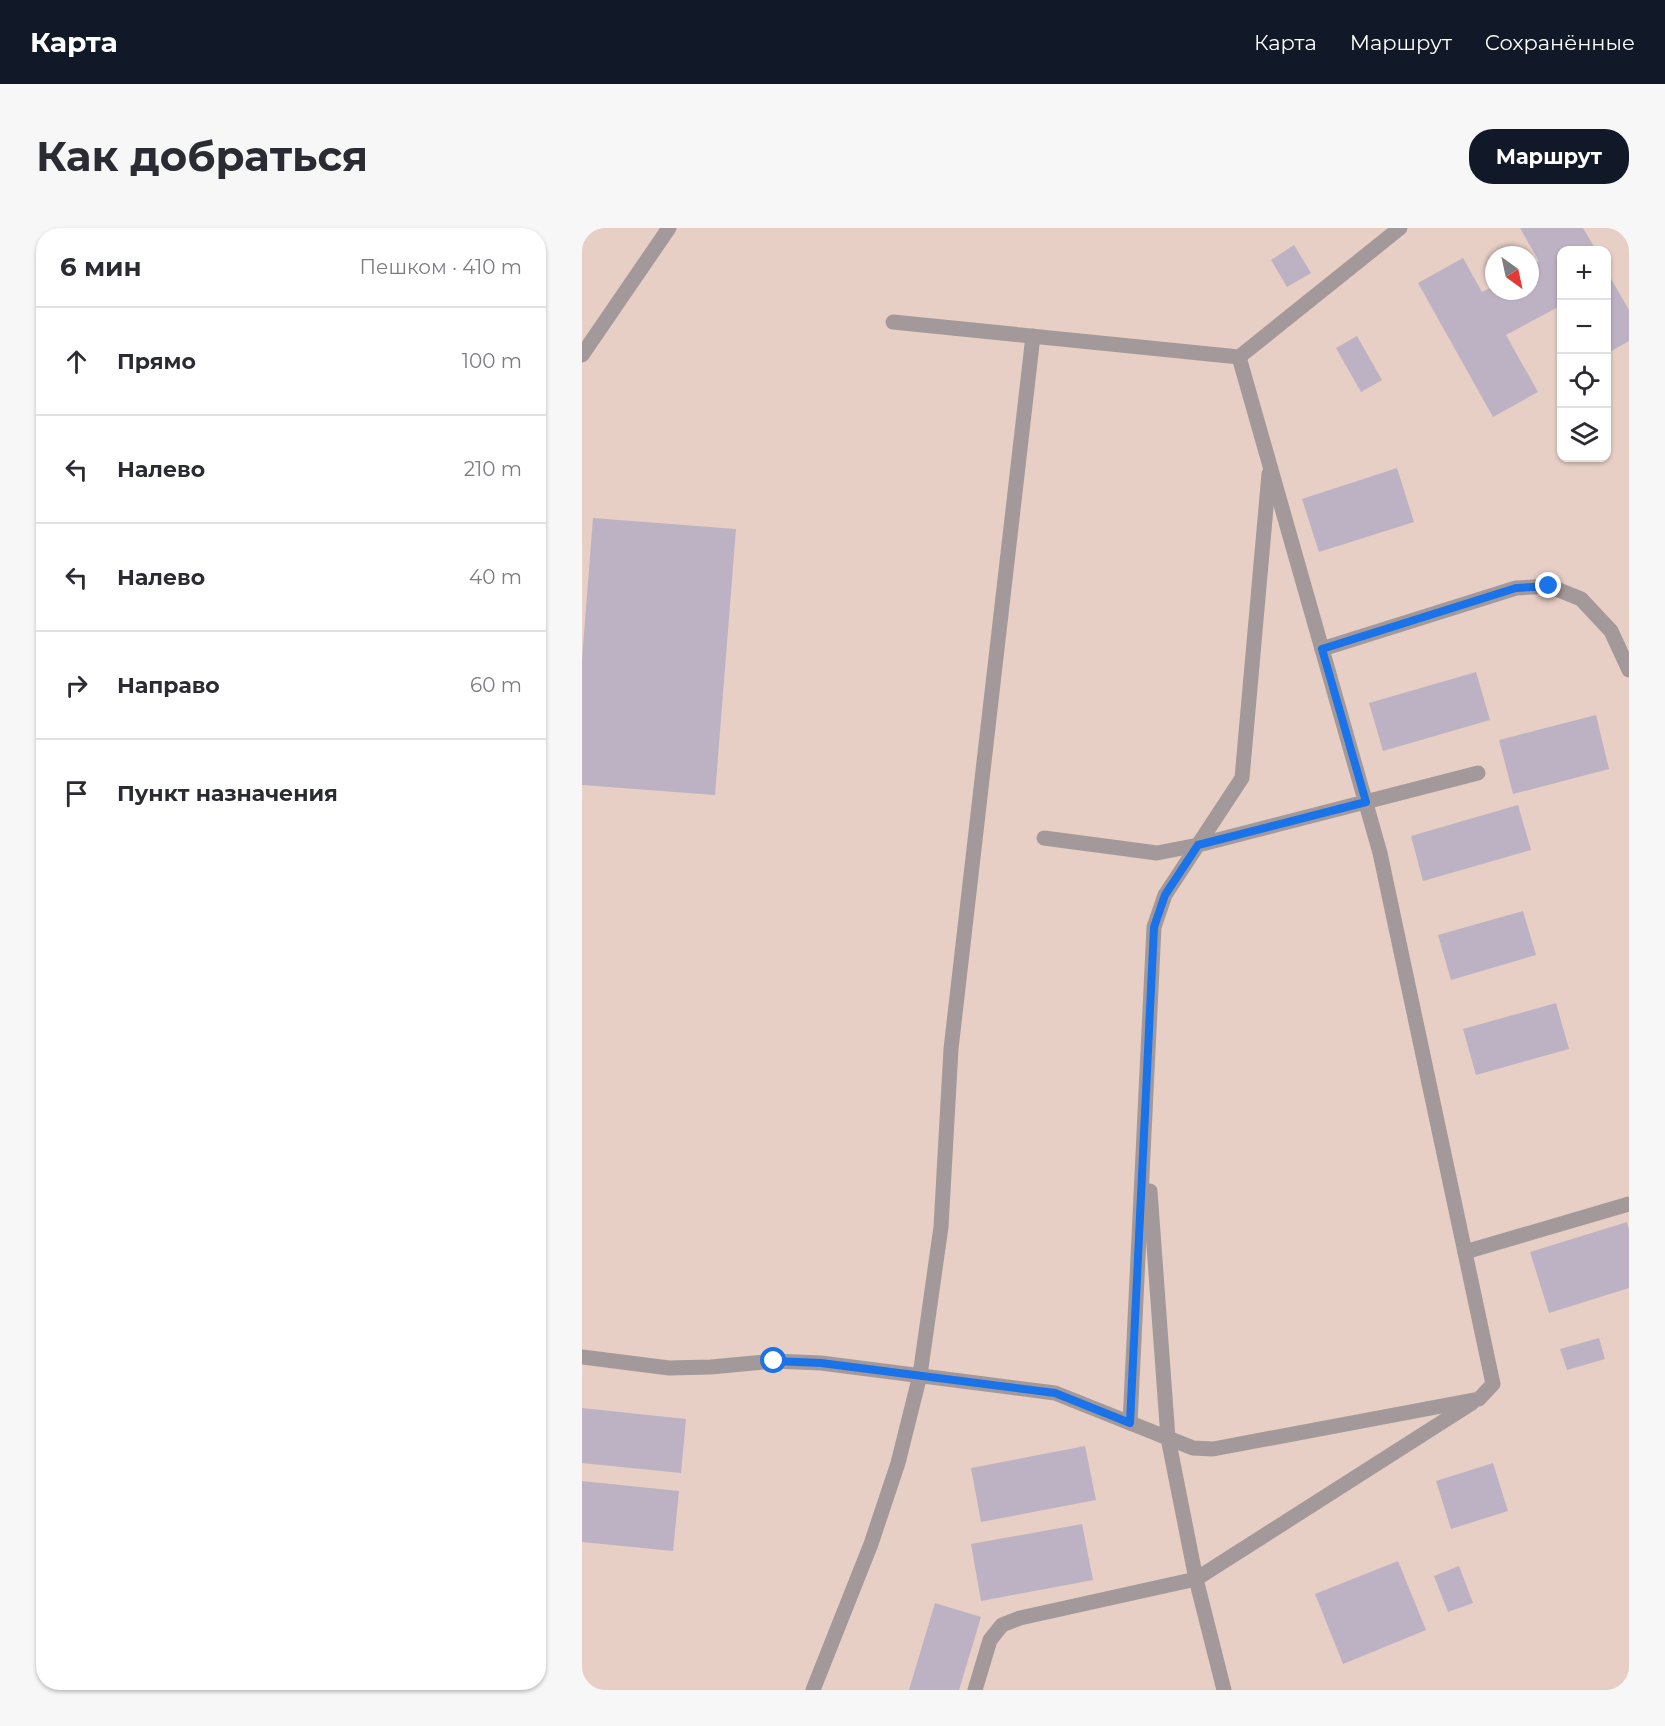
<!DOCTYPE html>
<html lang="ru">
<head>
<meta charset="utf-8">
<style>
	body { margin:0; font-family:Montserrat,sans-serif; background:#f7f7f7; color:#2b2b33 }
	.controls { position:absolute; right:18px; top:18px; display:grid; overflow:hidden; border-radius:12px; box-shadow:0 2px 4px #0004 }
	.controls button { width:54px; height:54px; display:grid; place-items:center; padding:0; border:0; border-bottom:2px solid #e1e1e2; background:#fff; color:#2b2b33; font:30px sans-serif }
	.compass { position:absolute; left:903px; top:18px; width:54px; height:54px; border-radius:50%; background:#fff; box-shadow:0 2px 4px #0004; rotate:147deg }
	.stop { position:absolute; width:18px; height:18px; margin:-14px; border:4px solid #1a73e8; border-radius:50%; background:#fff }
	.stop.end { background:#1a73e8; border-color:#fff; box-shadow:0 2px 6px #0008 }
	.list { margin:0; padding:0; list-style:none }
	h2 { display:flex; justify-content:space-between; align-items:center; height:78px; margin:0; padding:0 24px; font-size:26px }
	h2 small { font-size:20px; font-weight:400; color:#7c7c81 }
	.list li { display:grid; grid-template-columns:39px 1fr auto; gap:18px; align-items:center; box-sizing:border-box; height:108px; padding:0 24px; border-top:2px solid #e1e1e2 }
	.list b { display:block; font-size:22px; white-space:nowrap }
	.list em { font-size:20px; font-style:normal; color:#7c7c81 }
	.icon { flex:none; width:33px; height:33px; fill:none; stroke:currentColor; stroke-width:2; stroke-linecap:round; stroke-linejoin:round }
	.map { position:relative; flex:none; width:1047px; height:1462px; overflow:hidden; border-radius:24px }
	header { display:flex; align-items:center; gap:36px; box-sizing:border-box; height:84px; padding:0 30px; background:#111827; color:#fff }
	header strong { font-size:28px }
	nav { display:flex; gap:33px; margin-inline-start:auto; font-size:21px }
	.intro { display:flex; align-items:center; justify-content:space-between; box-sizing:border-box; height:144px; padding:0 36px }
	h1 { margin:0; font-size:42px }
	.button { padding:15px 27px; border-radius:24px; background:#111827; color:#fff; font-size:21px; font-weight:700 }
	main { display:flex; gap:36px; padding:0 36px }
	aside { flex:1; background:#fff; border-radius:24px; box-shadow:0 2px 4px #0004 }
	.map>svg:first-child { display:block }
</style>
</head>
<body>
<header>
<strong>Карта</strong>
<nav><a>Карта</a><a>Маршрут</a><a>Сохранённые</a></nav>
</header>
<div class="intro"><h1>Как добраться</h1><a class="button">Маршрут</a></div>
<main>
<aside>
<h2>6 мин<small>Пешком · 410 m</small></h2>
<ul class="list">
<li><svg class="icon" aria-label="ahead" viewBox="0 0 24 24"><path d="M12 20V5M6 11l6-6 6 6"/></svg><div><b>Прямо</b></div><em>100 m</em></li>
<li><svg class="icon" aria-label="left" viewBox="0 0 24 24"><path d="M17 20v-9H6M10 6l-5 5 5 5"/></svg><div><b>Налево</b></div><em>210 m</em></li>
<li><svg class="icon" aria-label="left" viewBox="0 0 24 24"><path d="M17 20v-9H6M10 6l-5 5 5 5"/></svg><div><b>Налево</b></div><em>40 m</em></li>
<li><svg class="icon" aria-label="right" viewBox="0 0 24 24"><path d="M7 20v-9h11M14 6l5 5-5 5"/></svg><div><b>Направо</b></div><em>60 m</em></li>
<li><svg class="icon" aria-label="arrive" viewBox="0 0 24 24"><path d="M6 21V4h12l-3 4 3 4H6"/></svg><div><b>Пункт назначения</b></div></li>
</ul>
</aside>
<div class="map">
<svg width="1047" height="1462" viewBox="0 0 1047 1462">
	<rect width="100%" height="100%" fill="#e6decb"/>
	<path fill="#e7cfc5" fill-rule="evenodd" d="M 0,0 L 1047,0 L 1047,1462 L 0,1462 ZM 980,22 L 1024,22 L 1024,230 L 980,230 ZM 912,27 L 948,27 L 948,63 L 912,63 Z"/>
	<g fill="#bdb2c3">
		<path d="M 938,0 L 1001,0 L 1014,22 L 980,22 L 980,77 L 924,107 L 956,164 L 911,189 L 836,55 L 881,30 L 900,64 L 912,58 L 912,63 L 948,63 L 948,38 L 957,33 Z"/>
		<path d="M 712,17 L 729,45 L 705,59 L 689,32 Z"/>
		<path d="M 1024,42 L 1047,82 L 1047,113 L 1024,126 Z"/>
		<path d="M 775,108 L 800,152 L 779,164 L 754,120 Z"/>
		<path d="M 815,240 L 832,294 L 737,324 L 720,271 Z"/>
		<path d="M 11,290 L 154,301 L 133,567 L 0,557 L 0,432 Z"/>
		<path d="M 894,444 L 908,492 L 801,523 L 787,475 Z"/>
		<path d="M 1014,487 L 1027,541 L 931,566 L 917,512 Z"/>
		<path d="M 936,577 L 949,622 L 841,653 L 829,608 Z"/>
		<path d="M 941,683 L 954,727 L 869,752 L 856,707 Z"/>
		<path d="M 974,775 L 987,821 L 894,847 L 881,801 Z"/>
		<path d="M 1045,994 L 1047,1002 L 1047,1060 L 967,1085 L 948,1024 Z"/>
		<path d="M 1017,1110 L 1023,1131 L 985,1142 L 978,1121 Z"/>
		<path d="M 0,1180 L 104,1191 L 99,1245 L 0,1235 Z"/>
		<path d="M 503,1218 L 514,1272 L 399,1294 L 389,1240 Z"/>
		<path d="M 911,1235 L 926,1283 L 869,1301 L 854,1253 Z"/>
		<path d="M 0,1253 L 97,1263 L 91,1323 L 0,1314 Z"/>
		<path d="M 500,1296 L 511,1352 L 399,1373 L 389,1316 Z"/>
		<path d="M 816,1333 L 844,1402 L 761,1436 L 733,1366 Z"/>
		<path d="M 877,1338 L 891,1375 L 866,1384 L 852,1348 Z"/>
		<path d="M 353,1375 L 399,1389 L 377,1462 L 327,1462 Z"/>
	</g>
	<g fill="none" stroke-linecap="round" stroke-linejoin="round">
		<g stroke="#a3999a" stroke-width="15">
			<path d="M 311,94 L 657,129 L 818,0"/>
			<path d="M 0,127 L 87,0"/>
			<path d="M 740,421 L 934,360 L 967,358 L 999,371 L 1029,403 L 1047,442"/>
			<path d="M 462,610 L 575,625 L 616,617 L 896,545"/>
			<path d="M 883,1024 L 1047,976"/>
			<path d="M 0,1129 L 87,1140 L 129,1139 L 192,1133 L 239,1135 L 473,1165 L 611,1220 L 631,1221 L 897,1171 L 911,1156 L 798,625 L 657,129"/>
			<path d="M 548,1195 L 572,699 L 583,667 L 660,550 L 687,246"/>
			<path d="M 231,1462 L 289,1316 L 316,1235 L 338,1147 L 359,999 L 369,821 L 451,108"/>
			<path d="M 393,1462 L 408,1412 L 420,1397 L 438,1390 L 614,1351 L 586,1210 L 568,963"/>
			<path d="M 642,1462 L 614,1351 L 890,1175"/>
		</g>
	</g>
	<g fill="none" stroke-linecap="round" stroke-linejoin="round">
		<path stroke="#1a73e8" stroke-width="8" d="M 192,1133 L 239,1135 L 473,1165 L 548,1195 L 572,699 L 583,667 L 616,617 L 784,574 L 740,421 L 934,360 L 967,358"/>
	</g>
</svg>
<div class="controls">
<button>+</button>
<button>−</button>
<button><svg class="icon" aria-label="locate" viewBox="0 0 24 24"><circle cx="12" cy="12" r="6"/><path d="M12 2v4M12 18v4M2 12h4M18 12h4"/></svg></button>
<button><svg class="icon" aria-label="layers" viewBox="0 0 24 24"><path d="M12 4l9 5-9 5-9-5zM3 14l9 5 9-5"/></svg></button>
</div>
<svg class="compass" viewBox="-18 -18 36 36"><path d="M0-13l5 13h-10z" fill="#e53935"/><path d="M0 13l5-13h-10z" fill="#7c7c81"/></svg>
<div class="stop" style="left:192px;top:1133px"></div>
<div class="stop end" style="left:967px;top:358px"></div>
</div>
</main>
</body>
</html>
